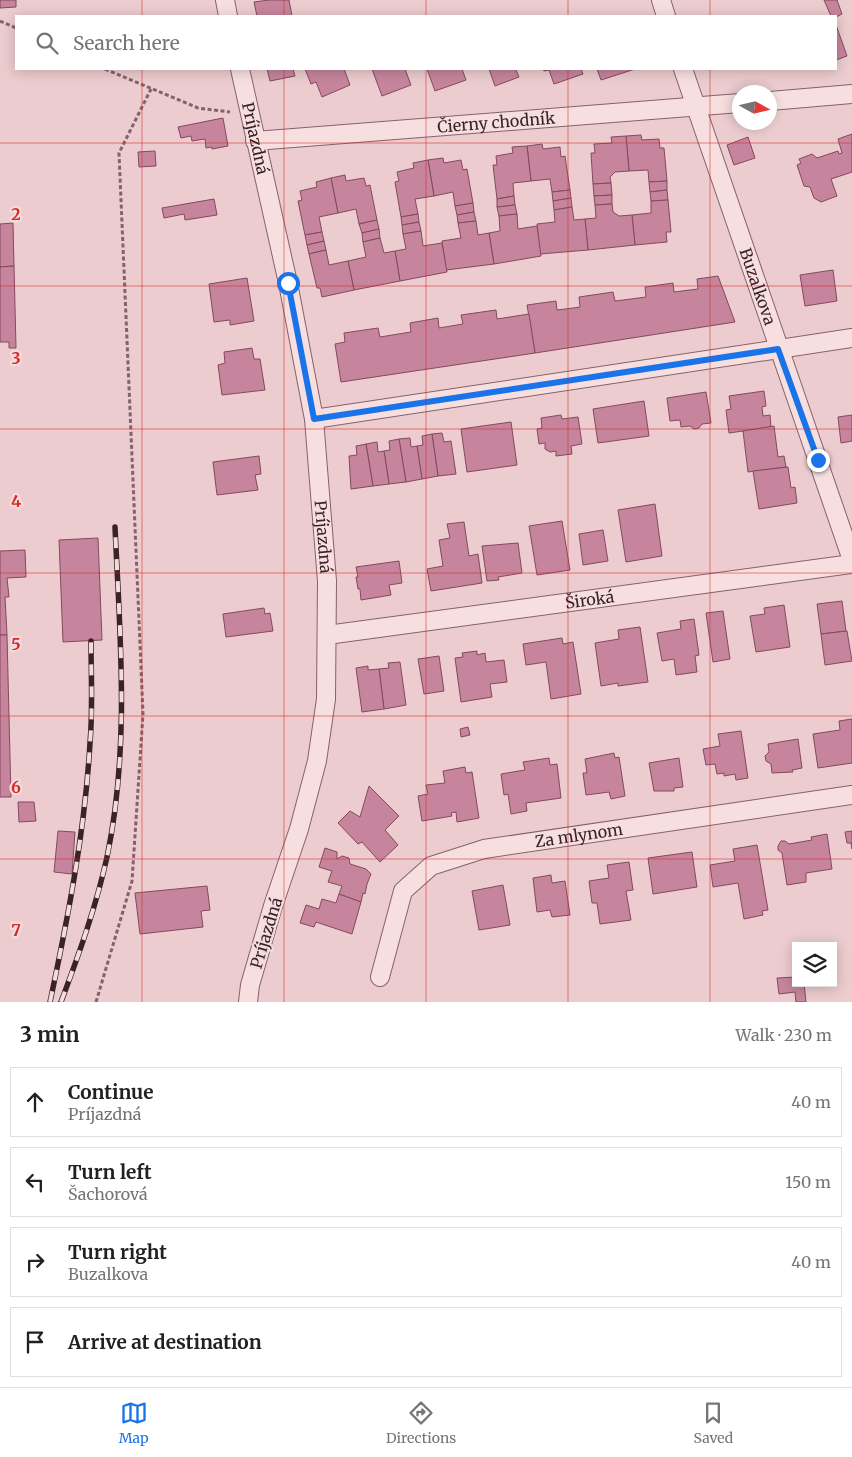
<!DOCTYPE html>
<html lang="en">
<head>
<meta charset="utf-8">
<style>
	body { margin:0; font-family:Merriweather,serif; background:#f6f6f6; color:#202124 }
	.controls { position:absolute; right:15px; bottom:15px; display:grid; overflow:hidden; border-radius:0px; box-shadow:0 2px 12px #0003 }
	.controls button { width:45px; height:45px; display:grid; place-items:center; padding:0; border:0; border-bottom:1px solid #e0e0e0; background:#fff; color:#202124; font:25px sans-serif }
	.compass { position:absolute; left:732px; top:85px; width:45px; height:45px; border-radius:50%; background:#fff; box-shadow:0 2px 12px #0003; rotate:98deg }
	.stop { position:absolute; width:15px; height:15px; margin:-11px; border:4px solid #1a73e8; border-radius:50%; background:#fff }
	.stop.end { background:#1a73e8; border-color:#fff; box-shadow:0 1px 5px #0008 }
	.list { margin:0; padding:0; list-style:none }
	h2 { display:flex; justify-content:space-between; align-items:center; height:65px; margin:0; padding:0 20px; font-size:21px }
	h2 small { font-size:16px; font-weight:400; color:#757577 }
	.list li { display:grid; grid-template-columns:32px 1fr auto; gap:15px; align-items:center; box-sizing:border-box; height:70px; margin:0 10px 10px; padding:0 10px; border:1px solid #e0e0e0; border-radius:0px }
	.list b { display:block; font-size:19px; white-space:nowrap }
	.list p { margin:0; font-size:16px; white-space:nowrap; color:#757577 }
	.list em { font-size:16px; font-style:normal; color:#757577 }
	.icon { flex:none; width:28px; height:28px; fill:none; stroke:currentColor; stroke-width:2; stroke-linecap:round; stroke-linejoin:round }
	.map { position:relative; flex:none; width:852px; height:1002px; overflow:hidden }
	.search { position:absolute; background:#fff; box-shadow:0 2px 12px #0003; left:15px; right:15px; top:15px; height:55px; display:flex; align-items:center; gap:12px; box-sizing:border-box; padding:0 18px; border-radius:0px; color:#757577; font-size:19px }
	.sheet { height:385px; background:#fff }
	nav { display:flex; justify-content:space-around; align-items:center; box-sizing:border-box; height:70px; border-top:1px solid #e0e0e0; background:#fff; font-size:14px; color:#757577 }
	nav a { display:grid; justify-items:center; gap:2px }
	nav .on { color:#1a73e8 }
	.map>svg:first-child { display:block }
</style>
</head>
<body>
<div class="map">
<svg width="852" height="1002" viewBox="0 0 852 1002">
	<rect width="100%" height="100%" fill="#ecccce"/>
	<g fill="#c6859d" stroke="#84495f">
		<path d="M 0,0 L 16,0 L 16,7 L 0,8 Z"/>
		<path d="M 269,0 L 289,0 L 292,16 L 257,16 L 254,2 Z"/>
		<path d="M 824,0 L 837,0 L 842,14 L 836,17 L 831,16 Z"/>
		<path d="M 836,25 L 847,56 L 836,60 Z"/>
		<path d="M 267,69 L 293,69 L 295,76 L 270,81 Z"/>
		<path d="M 305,69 L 344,69 L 350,85 L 322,97 L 316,82 L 311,84 Z"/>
		<path d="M 372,69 L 405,69 L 411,85 L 382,96 Z"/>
		<path d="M 427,69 L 462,69 L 466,80 L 435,91 Z"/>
		<path d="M 489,69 L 518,69 L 516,70 L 519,77 L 495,86 Z"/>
		<path d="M 543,69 L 581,69 L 583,74 L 554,84 L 549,70 L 544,71 Z"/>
		<path d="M 597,69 L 635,69 L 601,80 Z"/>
		<path d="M 223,118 L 228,146 L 212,149 L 212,147 L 206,148 L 205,139 L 192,141 L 191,136 L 181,138 L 178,127 Z"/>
		<path d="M 852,134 L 852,172 L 831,179 L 837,196 L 821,202 L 814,198 L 810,187 L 804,186 L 797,165 L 801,163 L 799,159 L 812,154 L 817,158 L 838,151 L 839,154 L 842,153 L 838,139 Z"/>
		<path d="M 641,135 L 642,140 L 659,139 L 660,148 L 664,148 L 667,181 L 649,182 L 648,170 L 629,171 L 626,136 Z"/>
		<path d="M 626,136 L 629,171 L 615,172 L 610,177 L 611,183 L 593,184 L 591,153 L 595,153 L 594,144 L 612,143 L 611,137 Z"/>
		<path d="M 748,137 L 755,158 L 734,165 L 727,145 Z"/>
		<path d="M 542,144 L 543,149 L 560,147 L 561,157 L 565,156 L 570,190 L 552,192 L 550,179 L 531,181 L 527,146 Z"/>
		<path d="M 527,146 L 531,181 L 513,183 L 514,196 L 497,199 L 493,165 L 497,165 L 496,156 L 513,153 L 512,147 Z"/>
		<path d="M 155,151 L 156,166 L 139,167 L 138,152 Z"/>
		<path d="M 443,158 L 444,163 L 461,160 L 463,170 L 467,169 L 473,203 L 455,206 L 453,192 L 434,196 L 428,160 Z"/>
		<path d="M 428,160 L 434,196 L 415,199 L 418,214 L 401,217 L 395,182 L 399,181 L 397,172 L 414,168 L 413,163 Z"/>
		<path d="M 345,175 L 346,181 L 364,178 L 366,186 L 370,185 L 377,220 L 359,224 L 356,209 L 338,213 L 331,178 Z"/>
		<path d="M 331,178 L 338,213 L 319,217 L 322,232 L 305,235 L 298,201 L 302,200 L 300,191 L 317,187 L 316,182 Z"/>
		<path d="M 667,181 L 667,190 L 650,192 L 649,182 Z"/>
		<path d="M 611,183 L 612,195 L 594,196 L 593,184 Z"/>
		<path d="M 570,190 L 571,198 L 553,201 L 552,192 Z"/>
		<path d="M 667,190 L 668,200 L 651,201 L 650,192 Z"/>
		<path d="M 612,195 L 612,204 L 595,205 L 594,196 Z"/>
		<path d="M 514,196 L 515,205 L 497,207 L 497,199 Z"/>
		<path d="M 571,198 L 572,207 L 554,210 L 553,201 Z"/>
		<path d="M 214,199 L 217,215 L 185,220 L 184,214 L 164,218 L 162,208 Z"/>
		<path d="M 668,200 L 671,232 L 666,232 L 667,242 L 635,245 L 632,215 L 651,213 L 651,201 Z"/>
		<path d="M 473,203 L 474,212 L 457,215 L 455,206 Z"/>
		<path d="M 612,204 L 613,212 L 619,216 L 632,215 L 635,245 L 588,250 L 585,219 L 596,218 L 595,205 Z"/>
		<path d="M 515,205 L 517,214 L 499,216 L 497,207 Z"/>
		<path d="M 572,207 L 574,220 L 585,219 L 588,250 L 540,254 L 537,224 L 555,222 L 554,210 Z"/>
		<path d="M 474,212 L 476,221 L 458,223 L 457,215 Z"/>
		<path d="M 418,214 L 419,222 L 402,225 L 401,217 Z"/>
		<path d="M 517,214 L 518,229 L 537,226 L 541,256 L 494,264 L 489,233 L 500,231 L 499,216 Z"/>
		<path d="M 377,220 L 379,229 L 362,233 L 359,224 Z"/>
		<path d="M 476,221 L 478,235 L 489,233 L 494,264 L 446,270 L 442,241 L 461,238 L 458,223 Z"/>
		<path d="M 419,222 L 421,231 L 403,234 L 402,225 Z"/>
		<path d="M 13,223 L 14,266 L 0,267 L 0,224 Z"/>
		<path d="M 379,229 L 380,238 L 363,242 L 362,233 Z"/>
		<path d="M 421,231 L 423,246 L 442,243 L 447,272 L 400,281 L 395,251 L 406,249 L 403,234 Z"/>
		<path d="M 322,232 L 324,241 L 307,245 L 305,235 Z"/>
		<path d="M 380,238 L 384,253 L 395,251 L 400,281 L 354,290 L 348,261 L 366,257 L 363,242 Z"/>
		<path d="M 324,241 L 326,250 L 309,254 L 307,245 Z"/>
		<path d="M 326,250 L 329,265 L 348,261 L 354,290 L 322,297 L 320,288 L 317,288 L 309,254 Z"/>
		<path d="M 14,266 L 16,348 L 9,348 L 9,342 L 0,342 L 0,267 Z"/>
		<path d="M 833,270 L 837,301 L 805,306 L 800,275 Z"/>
		<path d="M 718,276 L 735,322 L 535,353 L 527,305 L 556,301 L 557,310 L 573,308 L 580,307 L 579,297 L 613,292 L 615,301 L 631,299 L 646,297 L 645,287 L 673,283 L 674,292 L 698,289 L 697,279 Z"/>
		<path d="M 247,278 L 254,321 L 230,325 L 230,320 L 214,322 L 209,284 Z"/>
		<path d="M 496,310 L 497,319 L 529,314 L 535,353 L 341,382 L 335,344 L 345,342 L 344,333 L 378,328 L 380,337 L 411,332 L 410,323 L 438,318 L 439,328 L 463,324 L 461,315 Z"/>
		<path d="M 252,348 L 254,359 L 260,359 L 265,390 L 222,395 L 218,365 L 225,363 L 224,352 Z"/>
		<path d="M 764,391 L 766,406 L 762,407 L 763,416 L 770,415 L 771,427 L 729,433 L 726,410 L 731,409 L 729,396 Z"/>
		<path d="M 706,392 L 711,423 L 702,424 L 699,428 L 694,429 L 690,426 L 681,427 L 680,420 L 670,421 L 667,398 Z"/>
		<path d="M 644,401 L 649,436 L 598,443 L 593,409 Z"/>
		<path d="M 561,415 L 562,419 L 578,417 L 582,444 L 571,446 L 572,454 L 556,456 L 556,451 L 550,452 L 545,449 L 545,443 L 539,444 L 537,429 L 542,428 L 541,418 Z"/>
		<path d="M 852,415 L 852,441 L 841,443 L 838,417 Z"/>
		<path d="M 511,422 L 517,465 L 467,472 L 461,429 Z"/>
		<path d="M 774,426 L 778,457 L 784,456 L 786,467 L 748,472 L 743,431 Z"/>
		<path d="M 442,433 L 444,442 L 451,441 L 456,474 L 438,476 L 432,434 Z"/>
		<path d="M 432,434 L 438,476 L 422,479 L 417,446 L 423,445 L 422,436 Z"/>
		<path d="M 410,438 L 411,447 L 417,446 L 422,479 L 406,482 L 399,439 Z"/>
		<path d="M 399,439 L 406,482 L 389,484 L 384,451 L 390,450 L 389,441 Z"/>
		<path d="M 377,442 L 378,452 L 384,451 L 389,484 L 373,486 L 366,444 Z"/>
		<path d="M 366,444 L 373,486 L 351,489 L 349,456 L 357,455 L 356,446 Z"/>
		<path d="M 259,456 L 261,474 L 255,475 L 258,490 L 217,495 L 213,462 Z"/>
		<path d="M 788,467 L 791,488 L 795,487 L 797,503 L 759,509 L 753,471 Z"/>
		<path d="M 655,504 L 662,556 L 626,562 L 618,510 Z"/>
		<path d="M 562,521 L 570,570 L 537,575 L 529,526 Z"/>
		<path d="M 464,522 L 469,556 L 478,554 L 482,583 L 431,591 L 427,569 L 443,566 L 439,540 L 450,538 L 447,524 Z"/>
		<path d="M 603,530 L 608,561 L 583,565 L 579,534 Z"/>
		<path d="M 98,538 L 102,640 L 63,642 L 59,540 Z"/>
		<path d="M 518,543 L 522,573 L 498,577 L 499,580 L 487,581 L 482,546 Z"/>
		<path d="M 25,550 L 26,577 L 7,578 L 9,597 L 5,597 L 7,635 L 0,635 L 0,551 Z"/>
		<path d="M 399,561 L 402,583 L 389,585 L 391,595 L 361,600 L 360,589 L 358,589 L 356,577 L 358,577 L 356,567 Z"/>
		<path d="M 842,601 L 846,631 L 821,634 L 817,604 Z"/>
		<path d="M 784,605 L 790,647 L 756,652 L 750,616 L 765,614 L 764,608 Z"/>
		<path d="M 264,608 L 265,614 L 270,613 L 273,631 L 226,637 L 223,614 Z"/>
		<path d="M 723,611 L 730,659 L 713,662 L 706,613 Z"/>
		<path d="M 694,619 L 699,655 L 695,656 L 697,672 L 676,675 L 674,659 L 662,661 L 657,633 L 681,629 L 680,621 Z"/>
		<path d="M 640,627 L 648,682 L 618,686 L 618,683 L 601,686 L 595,643 L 619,639 L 618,630 Z"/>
		<path d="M 847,631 L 852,661 L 825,665 L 821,634 Z"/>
		<path d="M 0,635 L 7,635 L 11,797 L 0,797 Z"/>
		<path d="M 562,638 L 563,644 L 573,642 L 581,694 L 551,699 L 546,662 L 526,665 L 523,644 Z"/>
		<path d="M 477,651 L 477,655 L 485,653 L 486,662 L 504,660 L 507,682 L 490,684 L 492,697 L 461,702 L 455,658 L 463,657 L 462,653 Z"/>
		<path d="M 439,656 L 444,691 L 424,694 L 418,659 Z"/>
		<path d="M 400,662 L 406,705 L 384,709 L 379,669 L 389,668 L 388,663 Z"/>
		<path d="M 368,666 L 368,670 L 379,669 L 384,709 L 362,712 L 356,668 Z"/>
		<path d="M 852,719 L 852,763 L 818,768 L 813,734 L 840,730 L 839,721 Z"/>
		<path d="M 468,727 L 470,735 L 461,737 L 460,729 Z"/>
		<path d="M 741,731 L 748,778 L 736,780 L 735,774 L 724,776 L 724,773 L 717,774 L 715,764 L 706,765 L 703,749 L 720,746 L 718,734 Z"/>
		<path d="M 798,739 L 802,768 L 792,770 L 793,772 L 772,773 L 771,764 L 766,761 L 765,756 L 769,752 L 768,744 Z"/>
		<path d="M 614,753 L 615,758 L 619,757 L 625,796 L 611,799 L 609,792 L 586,795 L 583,773 L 587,773 L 585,759 Z"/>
		<path d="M 549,758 L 550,765 L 557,764 L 561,798 L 526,803 L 527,811 L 511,814 L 508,794 L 504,795 L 501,774 L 525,770 L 523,762 Z"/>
		<path d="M 679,758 L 683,787 L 674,788 L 674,791 L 654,791 L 649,763 Z"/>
		<path d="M 465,767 L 466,773 L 472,772 L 479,818 L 457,822 L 456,812 L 451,813 L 452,816 L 422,821 L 418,796 L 428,794 L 426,785 L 445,783 L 443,771 Z"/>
		<path d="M 369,786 L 399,816 L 385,830 L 398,845 L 380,862 L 362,842 L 358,844 L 338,823 L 350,811 L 360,817 Z"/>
		<path d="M 18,802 L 34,802 L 36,821 L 19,822 Z"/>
		<path d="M 58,831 L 75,832 L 72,874 L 54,872 Z"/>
		<path d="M 852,831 L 852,849 L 851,843 L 847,843 L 845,832 Z"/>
		<path d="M 827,834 L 832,869 L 806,873 L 806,882 L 787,885 L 782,853 L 778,850 L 778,846 L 781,841 L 785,841 L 789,844 L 812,840 L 811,837 Z"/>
		<path d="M 757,845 L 768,910 L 762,911 L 763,915 L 744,919 L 738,883 L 713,887 L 710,865 L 735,861 L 733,849 Z"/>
		<path d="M 325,848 L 337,852 L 337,859 L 342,856 L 349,858 L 350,864 L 366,869 L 371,874 L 367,884 L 365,894 L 363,893 L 361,902 L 339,894 L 342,886 L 328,882 L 332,871 L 319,867 Z"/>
		<path d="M 692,852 L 697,887 L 653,894 L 648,858 Z"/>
		<path d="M 629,862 L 633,890 L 626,891 L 631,920 L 600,924 L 597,903 L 592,903 L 589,881 L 609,878 L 607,865 Z"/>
		<path d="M 551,875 L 552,883 L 565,881 L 570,915 L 552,917 L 550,910 L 537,912 L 533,878 Z"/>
		<path d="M 503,885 L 510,925 L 479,930 L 472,891 Z"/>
		<path d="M 207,886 L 210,910 L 201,911 L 203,927 L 140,934 L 135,893 Z"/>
		<path d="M 339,894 L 361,902 L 352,934 L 316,922 L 314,927 L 300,923 L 306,905 L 319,909 L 322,899 L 336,903 Z"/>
		<path d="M 796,977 L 796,983 L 804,983 L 806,1002 L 796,1002 L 795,992 L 779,994 L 777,978 Z"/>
	</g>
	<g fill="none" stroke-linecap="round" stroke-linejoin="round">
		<g stroke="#87616a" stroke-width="20">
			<g id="minor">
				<path d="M 225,0 L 228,16"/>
				<path d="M 661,0 L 666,16"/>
				<path id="s1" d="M 240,69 L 288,283 L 314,419 L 327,581 L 326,699 L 317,761 L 299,829 L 273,906 L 250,985 L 248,1002"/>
				<path id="s2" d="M 683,69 L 852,560"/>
				<path d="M 770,101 L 852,94"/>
				<path id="s3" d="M 255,141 L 740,103"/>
				<path d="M 314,419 L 852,338"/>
				<path id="s4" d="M 327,635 L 852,564"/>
				<path id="s5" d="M 380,977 L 403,891 L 431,866 L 484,849 L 852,795"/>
			</g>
		</g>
		<g stroke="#87616a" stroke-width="3" stroke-dasharray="4 2.5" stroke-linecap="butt">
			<path d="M 0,21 L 16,28"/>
			<path d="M 105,69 L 198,108 L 230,112"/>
			<path d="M 96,1002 L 132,881 L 143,714 L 119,153 L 151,89"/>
		</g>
		<use href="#minor" stroke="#f7dfe0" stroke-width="18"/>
		<g stroke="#392329" stroke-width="5.5">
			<g id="rail">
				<path d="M 50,1002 C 68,917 85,831 90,743 C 93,709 91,675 91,641"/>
				<path d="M 61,1002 C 79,954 96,907 107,857 C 130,748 120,636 115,527"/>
			</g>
		</g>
		<use href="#rail" stroke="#f4dbdc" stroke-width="4" stroke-dasharray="11" stroke-linecap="butt"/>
	</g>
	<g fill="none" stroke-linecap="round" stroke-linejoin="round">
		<path stroke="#1a73e8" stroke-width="6" d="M 288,283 L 314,419 L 778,349 L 818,460"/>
	</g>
	<path fill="none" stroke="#d62828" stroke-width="1" stroke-opacity="0.55" d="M 142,0 L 142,16M 284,0 L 284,16M 426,0 L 426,16M 568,0 L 568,16M 710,0 L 710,16M 142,69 L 142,1002M 284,69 L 284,1002M 426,69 L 426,1002M 568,69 L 568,1002M 710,69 L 710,1002M 0,143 L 852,143M 0,286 L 852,286M 0,429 L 852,429M 0,573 L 852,573M 0,716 L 852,716M 0,859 L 852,859"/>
	<g text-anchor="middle" stroke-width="4.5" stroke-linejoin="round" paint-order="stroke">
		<g font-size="16" fill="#392329" stroke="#f4dbdc">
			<text dy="6" stroke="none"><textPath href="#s3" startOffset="242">Čierny chodník</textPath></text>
			<text dy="6" stroke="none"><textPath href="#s1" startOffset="71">Príjazdná</textPath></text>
			<text dy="6" stroke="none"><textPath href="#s2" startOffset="230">Buzalkova</textPath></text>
			<text dy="6" stroke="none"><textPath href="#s1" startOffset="476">Príjazdná</textPath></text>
			<text dy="6" stroke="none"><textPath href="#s4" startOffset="265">Široká</textPath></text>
			<text dy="6" stroke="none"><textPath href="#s5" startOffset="278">Za mlynom</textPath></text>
			<text transform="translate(266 933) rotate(-73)" y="6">Príjazdná</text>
		</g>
	</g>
	<g font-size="16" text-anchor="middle" font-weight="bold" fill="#d62828" stroke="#f4dbdc" stroke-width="4.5" stroke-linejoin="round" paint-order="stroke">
		<text x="16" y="220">2</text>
		<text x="16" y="364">3</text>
		<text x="16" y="507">4</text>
		<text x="16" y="650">5</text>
		<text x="16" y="793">6</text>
		<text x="16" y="936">7</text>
	</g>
</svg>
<div class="controls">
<button><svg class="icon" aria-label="layers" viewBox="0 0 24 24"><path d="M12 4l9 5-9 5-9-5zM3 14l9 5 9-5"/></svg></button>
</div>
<svg class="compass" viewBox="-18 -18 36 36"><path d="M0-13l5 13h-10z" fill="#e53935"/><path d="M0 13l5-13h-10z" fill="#757577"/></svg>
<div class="stop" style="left:288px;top:283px"></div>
<div class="stop end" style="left:818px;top:460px"></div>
<div class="search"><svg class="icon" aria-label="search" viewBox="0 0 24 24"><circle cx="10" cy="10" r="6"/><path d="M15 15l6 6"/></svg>Search here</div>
</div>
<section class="sheet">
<h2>3 min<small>Walk · 230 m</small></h2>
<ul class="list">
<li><svg class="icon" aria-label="ahead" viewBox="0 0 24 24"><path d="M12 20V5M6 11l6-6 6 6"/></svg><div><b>Continue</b><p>Príjazdná</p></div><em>40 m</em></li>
<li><svg class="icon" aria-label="left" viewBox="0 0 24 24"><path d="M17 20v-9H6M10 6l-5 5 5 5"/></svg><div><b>Turn left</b><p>Šachorová</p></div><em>150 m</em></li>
<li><svg class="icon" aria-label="right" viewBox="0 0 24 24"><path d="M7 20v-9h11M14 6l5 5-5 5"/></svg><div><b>Turn right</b><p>Buzalkova</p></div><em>40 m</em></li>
<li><svg class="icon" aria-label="arrive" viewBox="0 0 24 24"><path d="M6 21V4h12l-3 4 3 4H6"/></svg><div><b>Arrive at destination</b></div></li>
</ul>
</section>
<nav>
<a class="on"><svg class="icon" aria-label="map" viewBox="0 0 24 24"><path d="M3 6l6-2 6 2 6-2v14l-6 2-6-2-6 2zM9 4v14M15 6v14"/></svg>Map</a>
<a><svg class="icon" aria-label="directions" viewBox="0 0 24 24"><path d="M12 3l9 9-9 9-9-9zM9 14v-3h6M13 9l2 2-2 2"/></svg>Directions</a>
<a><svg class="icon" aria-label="saved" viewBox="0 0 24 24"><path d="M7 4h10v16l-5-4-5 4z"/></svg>Saved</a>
</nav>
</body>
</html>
